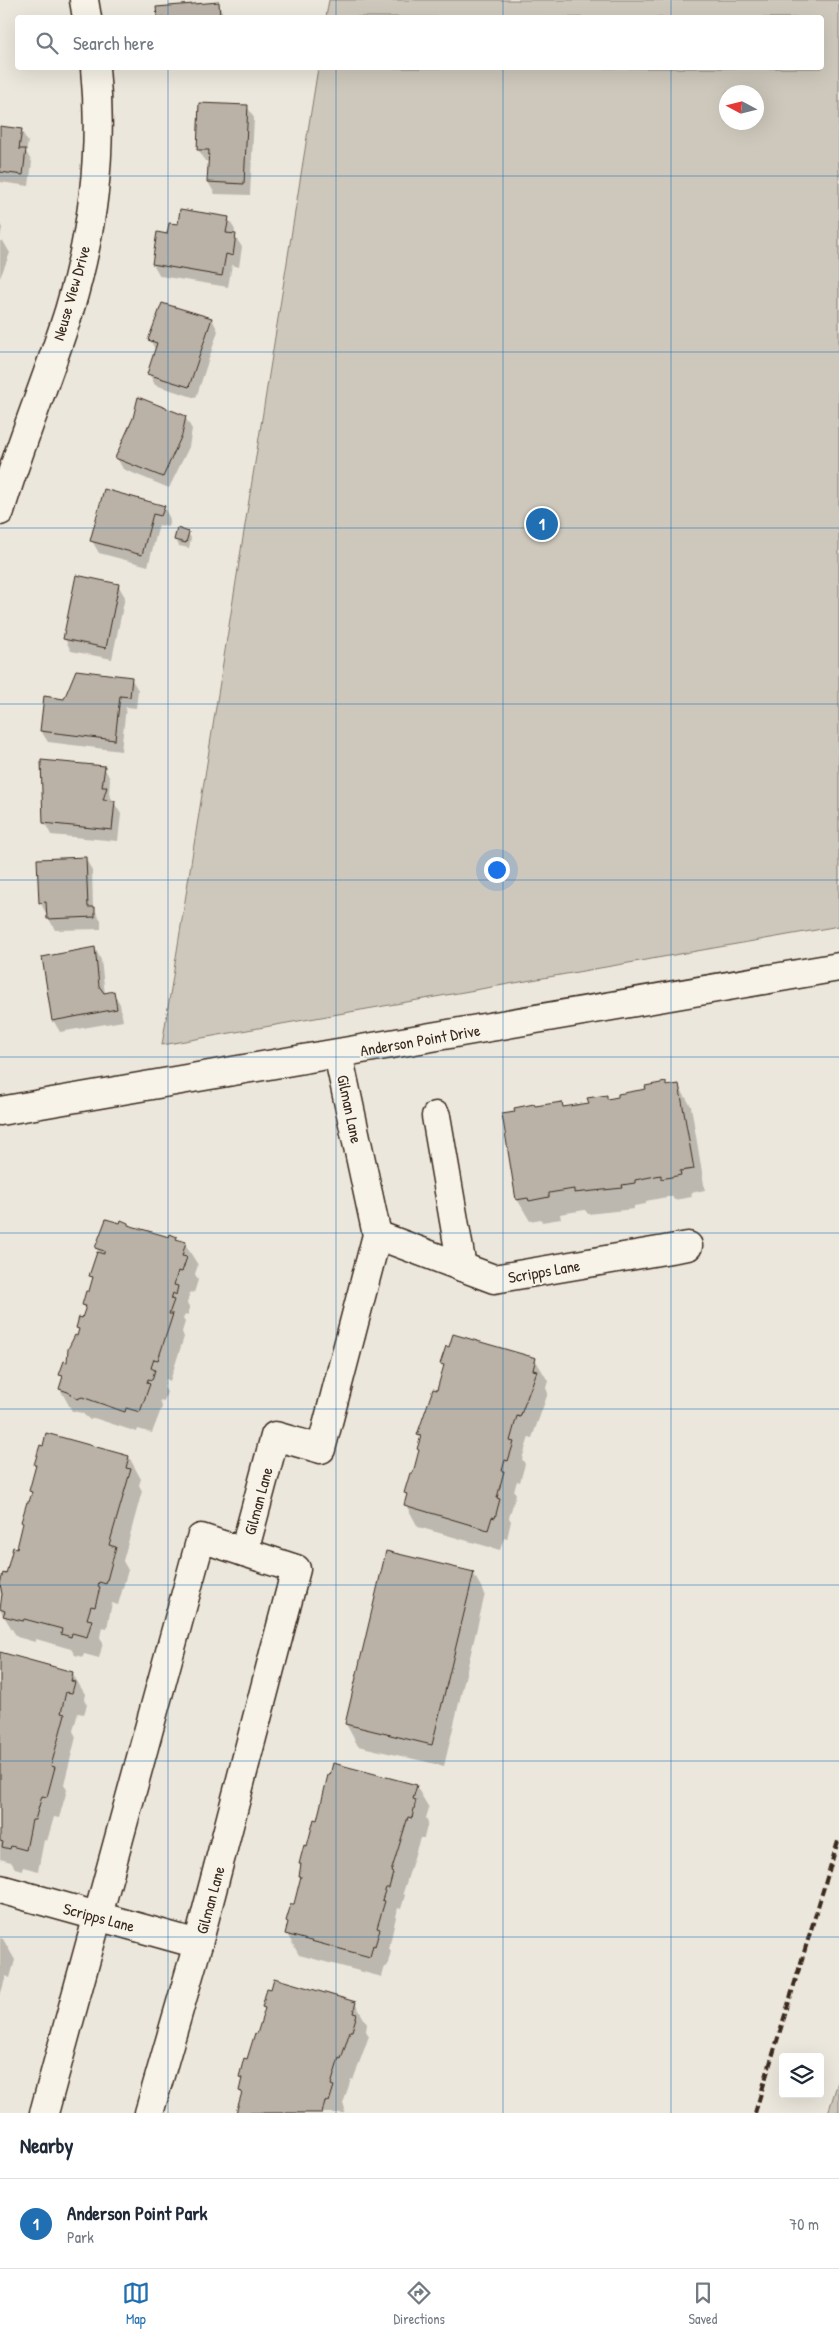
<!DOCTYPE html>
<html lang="en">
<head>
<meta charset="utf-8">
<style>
	body { margin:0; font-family:"Patrick Hand",sans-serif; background:#f6f6f7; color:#1f2937 }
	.controls { position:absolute; right:15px; bottom:15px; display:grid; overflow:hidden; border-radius:5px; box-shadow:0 5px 20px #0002 }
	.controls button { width:45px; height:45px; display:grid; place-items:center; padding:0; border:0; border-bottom:1px solid #e0e1e3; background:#fff; color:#1f2937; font:25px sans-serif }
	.compass { position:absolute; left:719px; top:85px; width:45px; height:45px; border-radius:50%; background:#fff; box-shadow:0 5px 20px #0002; rotate:277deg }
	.you { position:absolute; left:496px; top:869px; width:18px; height:18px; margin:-12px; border:4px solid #fff; border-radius:50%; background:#1a73e8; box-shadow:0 0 0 8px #1a73e833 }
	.badge { display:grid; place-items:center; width:32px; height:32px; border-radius:50%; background:#1f6fb2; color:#fff; font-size:16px; font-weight:700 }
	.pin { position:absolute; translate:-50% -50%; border:2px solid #fff; box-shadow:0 1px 5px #0006 }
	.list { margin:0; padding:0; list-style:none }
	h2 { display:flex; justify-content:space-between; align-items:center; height:65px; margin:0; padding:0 20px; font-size:21px }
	h2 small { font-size:16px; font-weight:400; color:#747a83 }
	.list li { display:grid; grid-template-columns:32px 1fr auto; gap:15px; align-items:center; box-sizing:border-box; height:90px; padding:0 20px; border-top:1px solid #e0e1e3 }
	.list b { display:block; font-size:19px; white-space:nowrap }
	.list p { margin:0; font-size:16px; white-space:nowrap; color:#747a83 }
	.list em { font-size:16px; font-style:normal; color:#747a83 }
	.icon { flex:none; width:28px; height:28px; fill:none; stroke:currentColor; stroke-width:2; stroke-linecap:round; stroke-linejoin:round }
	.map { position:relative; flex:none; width:839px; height:2113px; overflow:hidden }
	.search { position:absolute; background:#fff; box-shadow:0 5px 20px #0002; left:15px; right:15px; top:15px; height:55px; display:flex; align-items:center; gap:12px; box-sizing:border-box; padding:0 18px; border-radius:5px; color:#747a83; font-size:19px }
	.sheet { height:155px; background:#fff }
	nav { display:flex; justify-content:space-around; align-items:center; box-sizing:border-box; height:70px; border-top:1px solid #e0e1e3; background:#fff; font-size:14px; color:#747a83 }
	nav a { display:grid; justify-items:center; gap:2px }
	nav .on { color:#1f6fb2 }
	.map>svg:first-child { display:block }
</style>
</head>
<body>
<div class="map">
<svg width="839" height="2113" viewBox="0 0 839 2113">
	<rect width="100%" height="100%" fill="#ece7dc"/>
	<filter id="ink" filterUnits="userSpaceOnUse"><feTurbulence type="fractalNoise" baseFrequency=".02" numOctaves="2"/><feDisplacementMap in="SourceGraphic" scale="10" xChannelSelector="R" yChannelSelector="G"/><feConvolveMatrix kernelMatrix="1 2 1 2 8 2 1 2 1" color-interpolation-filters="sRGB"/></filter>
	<g filter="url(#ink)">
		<g fill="#cec8bc" stroke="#84796d" fill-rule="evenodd">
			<path d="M 329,0 L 839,0 L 839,926 L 162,1045 L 318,68 L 822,68 L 822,18 L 326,17 ZM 726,92 L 756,92 L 756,122 L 726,122 Z"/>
			<path d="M 839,2079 L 839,2113 L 828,2113 Z"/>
		</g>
		<g fill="#0003">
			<path d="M 218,3 L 225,18 L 158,18 Z"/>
			<path d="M 247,106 L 254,118 L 250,195 L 215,194 L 208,182 L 209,161 L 205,161 L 198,149 Z"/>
			<path d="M 0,127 L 21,130 L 28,142 L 26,152 L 32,162 L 29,186 L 0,182 Z"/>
			<path d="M 228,218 L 235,230 L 234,235 L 242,247 L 239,267 L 232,265 L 228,287 L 160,276 L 153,264 L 158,234 L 168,235 L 179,225 Z"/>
			<path d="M 0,224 L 2,228 L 0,238 Z"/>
			<path d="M 0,241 L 3,241 L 10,253 L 0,278 Z"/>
			<path d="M 163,305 L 212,319 L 218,331 L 196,398 L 155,385 L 149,373 L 156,351 L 150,340 Z"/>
			<path d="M 185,417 L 192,429 L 189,447 L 169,488 L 123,469 L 117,458 Z"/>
			<path d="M 164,507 L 170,519 L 168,527 L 159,525 L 148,566 L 99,553 L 92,541 Z"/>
			<path d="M 188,533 L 191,538 L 189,548 L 179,546 L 176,540 Z"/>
			<path d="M 118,585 L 125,597 L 112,659 L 71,651 L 65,639 Z"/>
			<path d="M 131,678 L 138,690 L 136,708 L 126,707 L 121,751 L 48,742 L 41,731 L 64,700 Z"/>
			<path d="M 104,767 L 110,779 L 109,794 L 121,814 L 118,841 L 51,835 L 45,823 Z"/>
			<path d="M 85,858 L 92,870 L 93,908 L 101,920 L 101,929 L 55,930 L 40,902 Z"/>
			<path d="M 95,948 L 101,960 L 105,994 L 113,992 L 120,1004 L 123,1021 L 60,1032 L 53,1020 Z"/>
			<path d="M 665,1084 L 667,1087 L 678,1085 L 691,1106 L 705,1190 L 691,1193 L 692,1197 L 674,1200 L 672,1196 L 646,1201 L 646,1204 L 634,1206 L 634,1209 L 588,1214 L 585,1210 L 560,1214 L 561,1219 L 542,1222 L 541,1219 L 530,1221 L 517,1199 L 516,1113 L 561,1103 L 564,1108 L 590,1104 L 606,1096 L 608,1100 Z"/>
			<path d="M 128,1224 L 130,1227 L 170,1239 L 176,1238 L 178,1242 L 185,1244 L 198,1265 L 195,1274 L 198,1280 L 194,1293 L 190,1292 L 187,1303 L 190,1308 L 188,1315 L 185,1314 L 183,1319 L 185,1322 L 182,1332 L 184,1337 L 170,1381 L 166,1379 L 164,1387 L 167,1392 L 164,1401 L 160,1400 L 162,1407 L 152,1433 L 138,1429 L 137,1432 L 94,1418 L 90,1420 L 82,1413 L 72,1411 L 60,1389 L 63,1379 L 61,1375 L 68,1363 L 78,1338 L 80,1332 L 77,1328 L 83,1320 L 86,1309 L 83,1305 L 93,1280 L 91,1276 L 100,1254 L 96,1248 L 121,1225 Z"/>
			<path d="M 535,1359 L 548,1381 L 546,1388 L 548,1393 L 532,1438 L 529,1437 L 522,1459 L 525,1464 L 520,1482 L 517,1481 L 514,1491 L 516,1494 L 509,1518 L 511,1521 L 507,1539 L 504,1538 L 500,1550 L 418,1527 L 406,1505 L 408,1498 L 405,1493 L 414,1475 L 420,1452 L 418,1449 L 421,1439 L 418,1435 L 438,1392 L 445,1369 L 442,1364 Z"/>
			<path d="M 129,1457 L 141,1479 L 139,1485 L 142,1491 L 123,1561 L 128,1570 L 118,1605 L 112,1603 L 107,1628 L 102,1627 L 100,1637 L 103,1643 L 99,1658 L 84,1654 L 83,1657 L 75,1655 L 71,1649 L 36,1639 L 35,1642 L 17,1637 L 0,1610 L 2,1598 L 0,1589 L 4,1574 L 7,1575 L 17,1550 L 24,1525 L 22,1522 L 33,1495 L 31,1491 L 37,1468 L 35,1465 Z"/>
			<path d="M 473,1573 L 485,1594 L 444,1766 L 358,1746 L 346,1724 Z"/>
			<path d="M 0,1653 L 72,1673 L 85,1694 L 84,1699 L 87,1705 L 84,1714 L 78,1713 L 73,1731 L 76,1737 L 64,1784 L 67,1790 L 59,1818 L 54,1817 L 47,1841 L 44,1840 L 38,1871 L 23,1867 L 22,1870 L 15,1868 L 11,1862 L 0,1859 Z"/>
			<path d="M 416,1786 L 429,1808 L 426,1818 L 428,1822 L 424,1838 L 420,1838 L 403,1893 L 405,1895 L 401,1909 L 398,1908 L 389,1948 L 391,1951 L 387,1967 L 385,1966 L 382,1977 L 299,1955 L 287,1934 L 289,1925 L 287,1921 L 295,1905 L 302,1878 L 300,1864 L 318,1821 Z"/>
			<path d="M 0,1938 L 3,1939 L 15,1960 L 10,1978 L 6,1976 L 0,1996 Z"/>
			<path d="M 355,2003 L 367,2024 L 366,2031 L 369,2036 L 353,2080 L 351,2079 L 343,2104 L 345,2108 L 344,2113 L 237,2113 L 242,2095 L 240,2091 L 243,2081 L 240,2077 L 258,2035 L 265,2010 L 263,2007 Z"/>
		</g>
		<g fill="#bab2a7" stroke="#3b2a1e">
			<path d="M 219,2 L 220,18 L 157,18 L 156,7 Z"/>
			<path d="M 199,103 L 248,105 L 244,184 L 207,182 L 209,150 L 197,150 Z"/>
			<path d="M 0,126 L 22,129 L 19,149 L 26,149 L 23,175 L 0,172 Z"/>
			<path d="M 180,209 L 229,217 L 226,233 L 236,234 L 233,256 L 226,254 L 222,276 L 152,264 L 157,232 L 167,234 L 169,223 L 178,224 Z"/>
			<path d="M 162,303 L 212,318 L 189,387 L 147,374 L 157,343 L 148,340 Z"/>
			<path d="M 138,397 L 186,416 L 182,435 L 163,477 L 115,458 L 133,418 Z"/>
			<path d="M 104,489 L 165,506 L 161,516 L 153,514 L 142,555 L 90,541 Z"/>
			<path d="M 177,528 L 189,532 L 186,543 L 174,540 Z"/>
			<path d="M 76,575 L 119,584 L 106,648 L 63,639 Z"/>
			<path d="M 76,670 L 132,677 L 130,697 L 120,696 L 115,740 L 40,731 L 44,696 L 64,699 Z"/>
			<path d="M 41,760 L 105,766 L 102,787 L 107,787 L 103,800 L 115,801 L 112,830 L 43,823 Z"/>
			<path d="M 86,857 L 88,907 L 95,907 L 95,917 L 47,919 L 46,902 L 39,903 L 37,859 Z"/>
			<path d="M 95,947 L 99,986 L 104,993 L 114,991 L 117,1009 L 52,1021 L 42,957 Z"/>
			<path d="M 666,1082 L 666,1086 L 679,1084 L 694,1169 L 680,1171 L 681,1175 L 661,1179 L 661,1175 L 635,1180 L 635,1183 L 622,1185 L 623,1188 L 574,1193 L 574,1189 L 549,1193 L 549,1197 L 529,1201 L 528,1198 L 516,1200 L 502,1114 L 515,1112 L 514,1108 L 534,1104 L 535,1106 L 562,1102 L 563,1107 L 589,1103 L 587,1098 L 607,1095 L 607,1099 L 618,1097 L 618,1094 L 646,1089 L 645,1086 Z"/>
			<path d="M 106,1219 L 120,1223 L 121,1220 L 128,1223 L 128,1225 L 169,1237 L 170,1234 L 177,1237 L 176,1239 L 186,1242 L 182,1256 L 187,1257 L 182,1272 L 178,1271 L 174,1285 L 178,1286 L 176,1295 L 173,1293 L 171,1299 L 174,1300 L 169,1314 L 173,1314 L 158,1360 L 154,1359 L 151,1368 L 155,1370 L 152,1380 L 148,1379 L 147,1383 L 150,1384 L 140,1412 L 126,1408 L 125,1412 L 82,1397 L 77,1399 L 68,1392 L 59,1389 L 63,1376 L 59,1375 L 64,1361 L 67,1362 L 68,1349 L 75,1335 L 77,1336 L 79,1329 L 76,1328 L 79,1317 L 82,1318 L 86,1306 L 82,1305 L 86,1291 L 89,1291 L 93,1277 L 89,1276 L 97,1252 L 104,1254 L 104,1251 L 95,1248 Z"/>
			<path d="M 453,1334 L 536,1358 L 533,1370 L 537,1371 L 520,1417 L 517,1416 L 510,1441 L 514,1442 L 508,1461 L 505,1460 L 502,1471 L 504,1471 L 497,1498 L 500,1499 L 495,1518 L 492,1517 L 488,1530 L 404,1505 L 407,1494 L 404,1493 L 410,1473 L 413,1473 L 419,1450 L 417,1449 L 421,1436 L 417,1435 L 433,1389 L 437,1390 L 444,1365 L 440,1364 L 446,1346 L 449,1347 Z"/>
			<path d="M 46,1433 L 129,1456 L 126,1468 L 131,1469 L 109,1545 L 116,1547 L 106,1584 L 99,1582 L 98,1586 L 100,1587 L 95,1607 L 91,1606 L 87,1619 L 92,1620 L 87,1637 L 72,1633 L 71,1637 L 61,1634 L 62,1629 L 24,1619 L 23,1621 L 3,1616 L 5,1611 L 0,1609 L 2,1594 L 0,1584 L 3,1573 L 6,1574 L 13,1547 L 17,1548 L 23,1523 L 21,1522 L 27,1502 L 29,1502 L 32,1492 L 29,1491 L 36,1465 L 34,1465 L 40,1445 L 43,1446 Z"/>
			<path d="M 386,1551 L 474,1572 L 432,1745 L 345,1724 Z"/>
			<path d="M 0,1652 L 73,1672 L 71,1681 L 75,1682 L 72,1693 L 66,1692 L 61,1713 L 65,1714 L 51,1766 L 55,1767 L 47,1797 L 42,1796 L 35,1820 L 32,1820 L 26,1850 L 11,1846 L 10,1849 L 2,1847 L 3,1842 L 0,1841 Z"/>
			<path d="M 333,1763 L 417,1785 L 413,1799 L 416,1800 L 412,1818 L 408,1817 L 391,1872 L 393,1873 L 389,1888 L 386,1888 L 382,1900 L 385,1901 L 377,1928 L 380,1929 L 375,1946 L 373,1945 L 370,1957 L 285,1934 L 288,1922 L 286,1921 L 291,1904 L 294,1904 L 301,1876 L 299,1876 L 301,1864 L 299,1864 L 304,1845 L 307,1846 L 314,1819 L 317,1820 L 328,1775 L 330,1775 Z"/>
			<path d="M 274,1978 L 356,2002 L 353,2013 L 357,2014 L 352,2031 L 350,2031 L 341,2059 L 339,2058 L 331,2085 L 334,2086 L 329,2102 L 325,2101 L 322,2113 L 236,2113 L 242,2092 L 239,2091 L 242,2078 L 239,2077 L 244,2058 L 247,2059 L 255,2033 L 257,2034 L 265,2008 L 262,2007 L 267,1988 L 271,1989 Z"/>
		</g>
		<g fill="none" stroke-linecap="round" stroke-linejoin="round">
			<g stroke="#3b2a1e" stroke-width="31">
				<g id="street">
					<path d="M 84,0 L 87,18"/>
					<path d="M 0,511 C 20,443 48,378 69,311 C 93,232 103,149 95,68"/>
					<path d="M 0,1111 L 839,967"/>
					<path d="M 436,1116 L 462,1267"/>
					<path d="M 377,1235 L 494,1279 L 688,1246"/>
					<path d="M 0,1889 L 198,1944"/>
					<path d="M 44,2113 L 201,1538 L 244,1552"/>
					<path d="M 149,2113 L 198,1944 L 296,1569 L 244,1552 L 275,1436 L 321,1449 L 377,1235 L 338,1054"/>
				</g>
			</g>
			<use href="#street" stroke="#f7f3e8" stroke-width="28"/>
			<path stroke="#3b2a1e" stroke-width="4" stroke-dasharray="8 4" stroke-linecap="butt" d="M 755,2113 L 839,1838"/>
		</g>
	</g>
	<path fill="none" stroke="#1f6fb2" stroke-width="1" stroke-opacity="0.55" d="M 168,0 L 168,18M 336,0 L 336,18M 503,0 L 503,18M 671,0 L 671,18M 168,68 L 168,2113M 336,68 L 336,2113M 503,68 L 503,2113M 671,68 L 671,2113M 0,176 L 839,176M 0,352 L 839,352M 0,528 L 839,528M 0,704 L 839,704M 0,880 L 839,880M 0,1057 L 839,1057M 0,1233 L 839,1233M 0,1409 L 839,1409M 0,1585 L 839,1585M 0,1761 L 839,1761M 0,1937 L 839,1937"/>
	<g text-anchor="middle" stroke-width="4" stroke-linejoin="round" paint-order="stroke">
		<g font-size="16" fill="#3b2a1e" stroke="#f7f3e8">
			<text transform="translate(71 293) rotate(-74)" y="6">Neuse View Drive</text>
			<text transform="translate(420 1040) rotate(-10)" y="6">Anderson Point Drive</text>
			<text transform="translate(350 1109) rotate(78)" y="6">Gilman Lane</text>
			<text transform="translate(544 1271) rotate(-10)" y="6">Scripps Lane</text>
			<text transform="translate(258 1501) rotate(-75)" y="6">Gilman Lane</text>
			<text transform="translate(210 1900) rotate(-75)" y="6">Gilman Lane</text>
			<text transform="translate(99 1917) rotate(15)" y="6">Scripps Lane</text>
		</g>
	</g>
</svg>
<div class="controls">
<button><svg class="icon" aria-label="layers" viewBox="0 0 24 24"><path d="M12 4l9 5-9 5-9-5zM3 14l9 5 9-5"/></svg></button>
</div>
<svg class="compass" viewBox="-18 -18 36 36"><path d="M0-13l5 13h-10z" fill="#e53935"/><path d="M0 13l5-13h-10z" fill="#747a83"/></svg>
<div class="you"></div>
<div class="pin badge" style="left:542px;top:524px">1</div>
<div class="search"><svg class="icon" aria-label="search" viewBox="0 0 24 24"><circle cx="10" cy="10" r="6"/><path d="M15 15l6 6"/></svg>Search here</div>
</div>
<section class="sheet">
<h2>Nearby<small></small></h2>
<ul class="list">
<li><span class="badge">1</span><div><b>Anderson Point Park</b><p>Park</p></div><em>70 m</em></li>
</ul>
</section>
<nav>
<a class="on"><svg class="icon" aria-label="map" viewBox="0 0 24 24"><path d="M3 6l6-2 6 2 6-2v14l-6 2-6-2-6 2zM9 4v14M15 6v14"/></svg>Map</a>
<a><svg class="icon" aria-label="directions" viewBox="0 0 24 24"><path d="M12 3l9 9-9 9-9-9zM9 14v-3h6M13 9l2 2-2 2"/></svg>Directions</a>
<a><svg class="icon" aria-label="saved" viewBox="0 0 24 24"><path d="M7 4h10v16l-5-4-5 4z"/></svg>Saved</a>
</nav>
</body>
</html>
